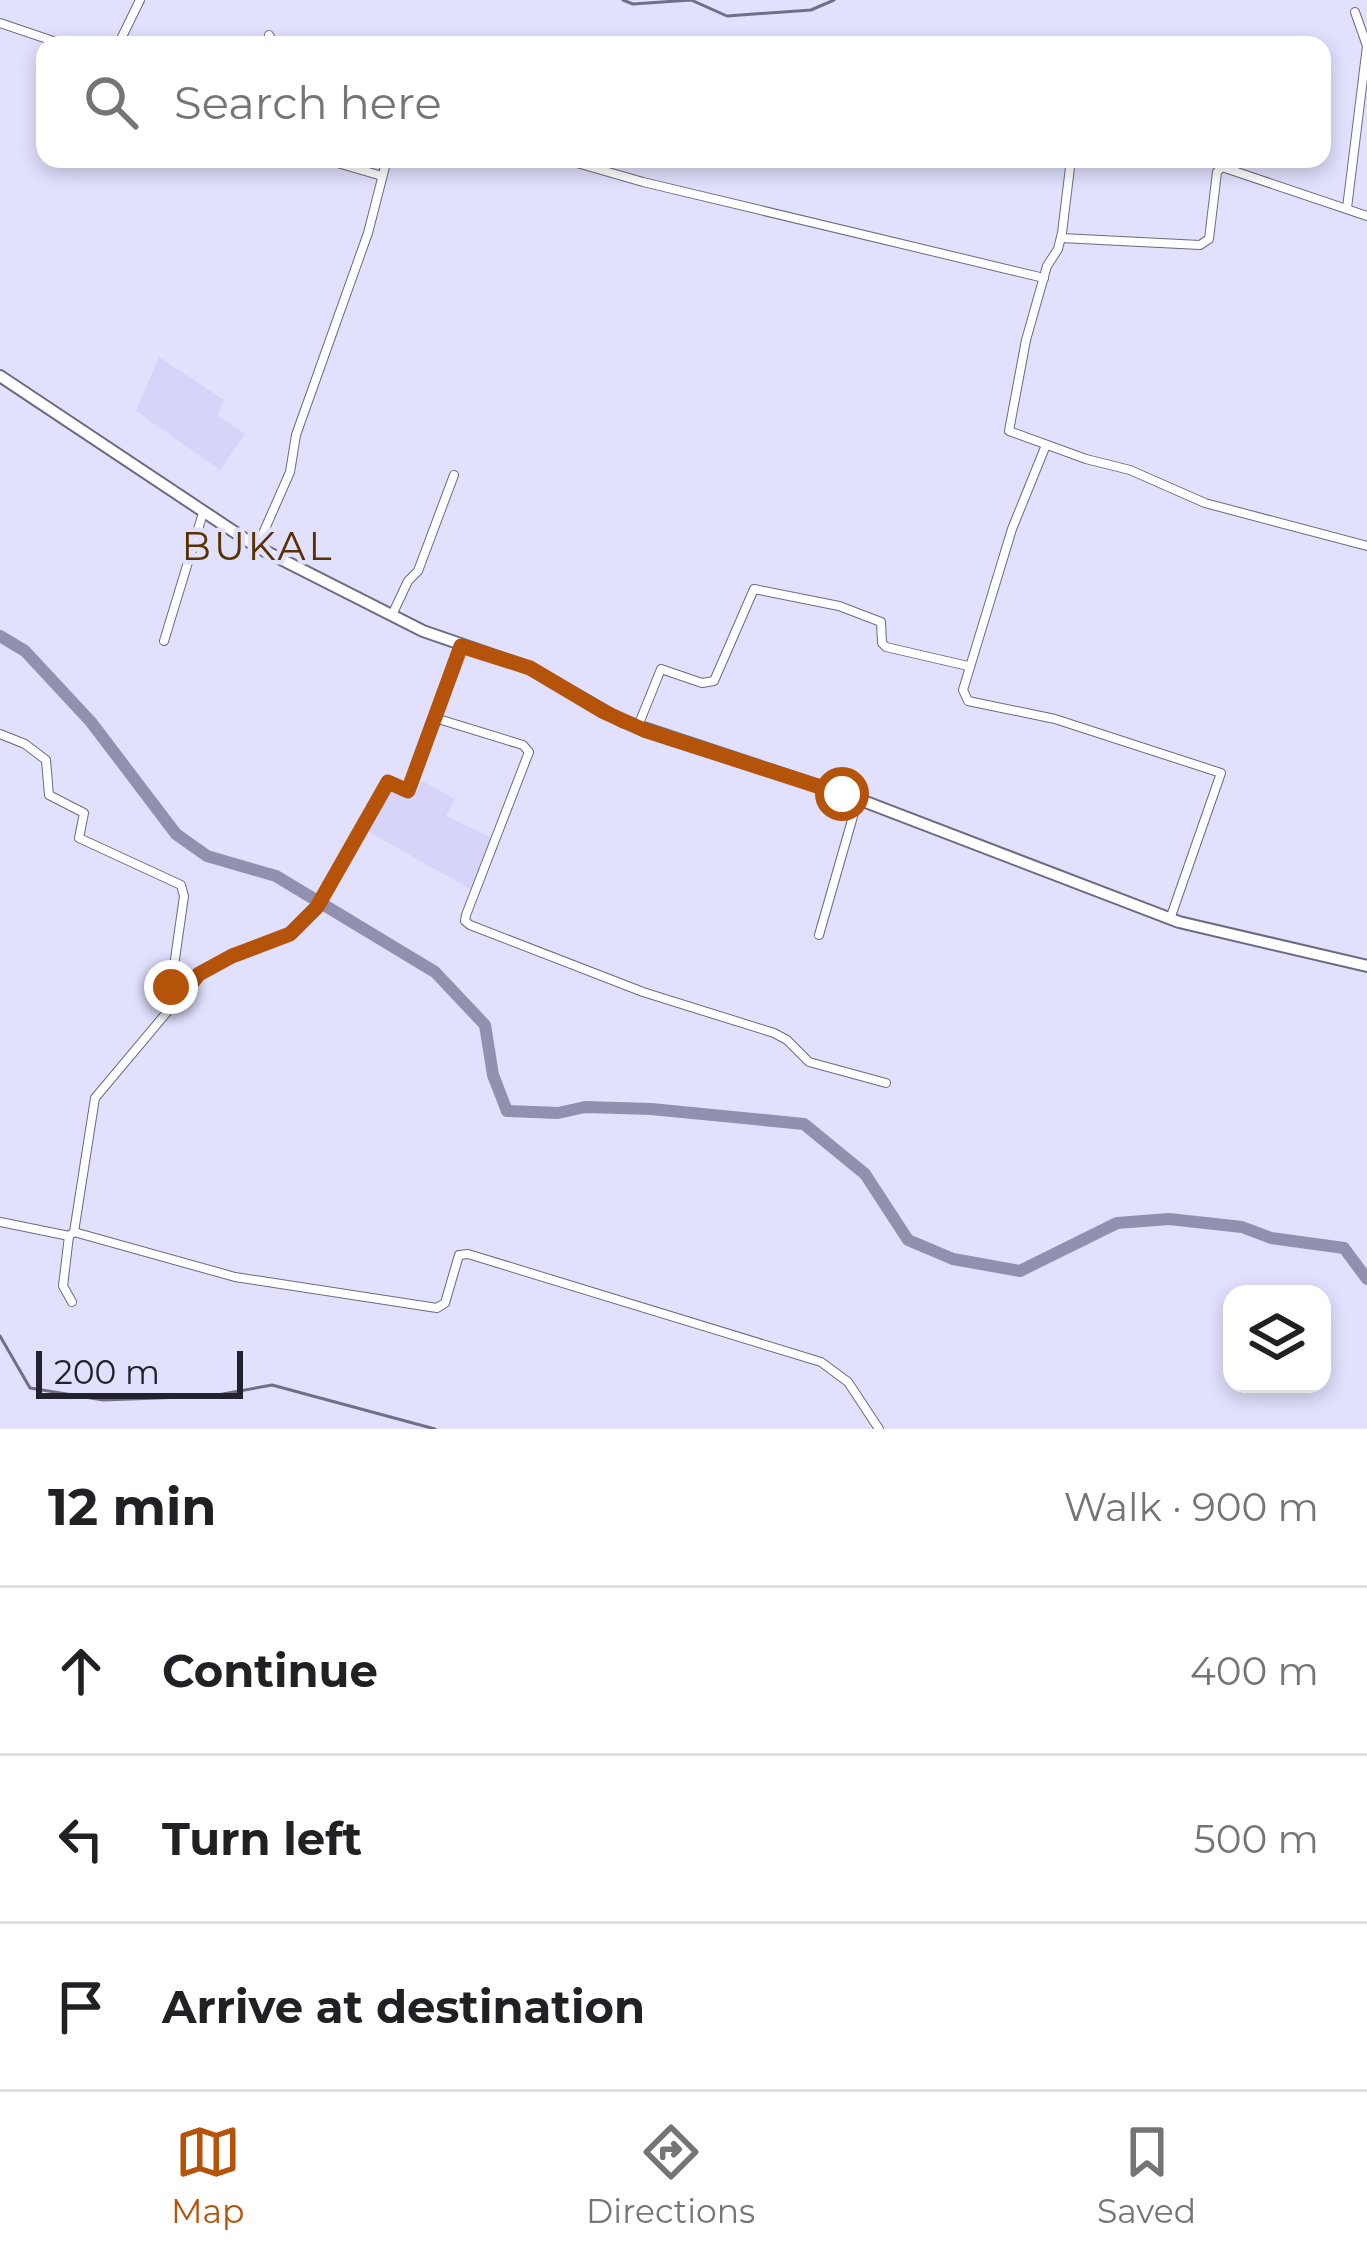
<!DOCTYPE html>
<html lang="en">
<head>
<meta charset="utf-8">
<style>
	body { margin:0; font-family:Montserrat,sans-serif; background:#f6f6f6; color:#202124 }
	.controls { position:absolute; right:36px; bottom:36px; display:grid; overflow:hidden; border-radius:24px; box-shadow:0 6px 18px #0003 }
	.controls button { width:108px; height:108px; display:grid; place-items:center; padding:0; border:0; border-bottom:3px solid #e0e0e0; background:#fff; color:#202124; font:60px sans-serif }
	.scale { position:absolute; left:36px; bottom:30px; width:207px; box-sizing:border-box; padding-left:12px; border:6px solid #22222c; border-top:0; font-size:33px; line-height:42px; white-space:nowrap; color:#22222c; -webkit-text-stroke:9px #e1e0fd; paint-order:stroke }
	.stop { position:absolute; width:36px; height:36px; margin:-27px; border:9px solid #b45309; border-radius:50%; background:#fff }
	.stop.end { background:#b45309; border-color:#fff; box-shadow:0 3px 12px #0008 }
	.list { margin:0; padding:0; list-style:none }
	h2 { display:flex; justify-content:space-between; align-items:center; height:156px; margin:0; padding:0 48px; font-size:51px }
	h2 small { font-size:39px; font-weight:400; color:#757577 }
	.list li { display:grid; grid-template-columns:78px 1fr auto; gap:36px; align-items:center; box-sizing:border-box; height:168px; padding:0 48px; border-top:3px solid #e0e0e0 }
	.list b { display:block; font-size:45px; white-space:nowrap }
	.list em { font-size:39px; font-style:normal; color:#757577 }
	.icon { flex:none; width:66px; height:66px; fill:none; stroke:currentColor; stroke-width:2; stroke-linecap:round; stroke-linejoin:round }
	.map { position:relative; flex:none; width:1367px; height:1429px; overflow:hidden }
	.search { position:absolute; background:#fff; box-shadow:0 6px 18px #0003; left:36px; right:36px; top:36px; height:132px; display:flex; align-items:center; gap:30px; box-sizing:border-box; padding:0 42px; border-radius:24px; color:#757577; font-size:45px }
	.sheet { height:660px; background:#fff }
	nav { display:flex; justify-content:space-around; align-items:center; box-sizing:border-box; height:168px; border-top:3px solid #e0e0e0; background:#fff; font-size:33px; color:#757577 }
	nav a { display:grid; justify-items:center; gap:6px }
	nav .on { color:#b45309 }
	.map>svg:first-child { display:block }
</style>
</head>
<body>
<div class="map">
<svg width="1367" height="1429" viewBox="0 0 1367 1429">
	<rect width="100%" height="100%" fill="#e1e0fd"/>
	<g fill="#d6d4f8">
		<path d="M 159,357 L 224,400 L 218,416 L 245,434 L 220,470 L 136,411 Z"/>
		<path d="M 422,781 L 455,799 L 446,816 L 496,840 L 474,891 L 367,831 L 390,785 L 414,798 Z"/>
	</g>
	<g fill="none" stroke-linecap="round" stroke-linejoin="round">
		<g stroke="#706f87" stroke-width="3">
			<path d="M 623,0 L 633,4 L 691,0 L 727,16 L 811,10 L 834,0"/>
			<path d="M 0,1336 L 30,1388 L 103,1400 L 212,1396 L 272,1385 L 435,1429"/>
		</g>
		<path stroke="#9190ae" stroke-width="12" d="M 0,636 L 25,651 L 91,722 L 176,834 L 207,856 L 276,876 L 435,972 L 485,1025 L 493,1075 L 507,1111 L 558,1113 L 585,1107 L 651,1109 L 804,1124 L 865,1174 L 908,1240 L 953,1259 L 1020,1271 L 1117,1223 L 1169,1219 L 1242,1227 L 1271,1238 L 1344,1248 L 1367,1279"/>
		<g stroke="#6b6a83" stroke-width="10">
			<g id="minor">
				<path d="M 0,23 L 65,45"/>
				<path d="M 269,35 L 275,45"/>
				<path d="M 118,45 L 140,0"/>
				<path d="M 324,159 L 382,176"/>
				<path d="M 563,159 L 643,182 L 1044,278"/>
				<path d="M 1071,159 L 1062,233 L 1058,249 L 1047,266 L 1026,340 L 1009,431 L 1086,459 L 1130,470 L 1205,503 L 1367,546"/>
				<path d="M 1347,208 L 1367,46 L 1355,12"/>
				<path d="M 1061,238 L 1200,245 L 1209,239 L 1217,172 L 1222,167 L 1367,216"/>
				<path d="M 1046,445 L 1012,529 L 963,690 L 968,701 L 1055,719 L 1221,773 L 1170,919"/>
				<path d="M 257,547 L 290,472 L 296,435 L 368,233 L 387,159"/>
				<path d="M 392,615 L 408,581 L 418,571 L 454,475"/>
				<path d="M 164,641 L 203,513"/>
				<path d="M 435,718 L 523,745 L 529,752 L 466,915 L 465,921 L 470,925 L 643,992 L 774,1033 L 787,1040 L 809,1062 L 886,1083"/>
				<path d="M 638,726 L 661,669 L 702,683 L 714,681 L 754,589 L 839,606 L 881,622 L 882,643 L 886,647 L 968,666"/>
				<path d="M 0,734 L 25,744 L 46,760 L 49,795 L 84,813 L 79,838 L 181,885 L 184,896 L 171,987 L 175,1001"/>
				<path d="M 819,935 L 858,799"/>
				<path d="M 0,1222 L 69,1236 L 74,1232 L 95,1098 L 199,974 L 232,956 L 290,934 L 317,907 L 388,782 L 408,791 L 461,646"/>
				<path d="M 74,1232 L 235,1277 L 437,1308 L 445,1303 L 459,1255 L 468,1254 L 821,1362 L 848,1382 L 879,1429"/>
				<path d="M 69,1236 L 63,1286 L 72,1302"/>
			</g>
		</g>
		<g stroke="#6b6a83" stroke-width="14">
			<path id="secondary" d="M 0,376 L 257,547 L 423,631 L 530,668 L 622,721 L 858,799 L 1179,922 L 1367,966"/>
		</g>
		<use href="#minor" stroke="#fff" stroke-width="8"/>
		<use href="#secondary" stroke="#fff" stroke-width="10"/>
	</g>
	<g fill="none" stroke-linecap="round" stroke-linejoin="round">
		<path stroke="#b45309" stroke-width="15" d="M 171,987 L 175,1003 L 199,974 L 232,956 L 290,934 L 317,907 L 388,782 L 408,791 L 461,646 L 530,668 L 604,712 L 644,730 L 842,794"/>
	</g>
	<g text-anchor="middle" stroke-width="9" stroke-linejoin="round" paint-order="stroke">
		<g font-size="39" letter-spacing="3" fill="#573100" stroke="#e1e0fd">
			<text x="258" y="560">BUKAL</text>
		</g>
	</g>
</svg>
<div class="controls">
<button><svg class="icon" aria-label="layers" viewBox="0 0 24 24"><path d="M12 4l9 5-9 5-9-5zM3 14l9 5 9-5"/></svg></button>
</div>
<div class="scale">200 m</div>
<div class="stop" style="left:842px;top:794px"></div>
<div class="stop end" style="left:171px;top:987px"></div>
<div class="search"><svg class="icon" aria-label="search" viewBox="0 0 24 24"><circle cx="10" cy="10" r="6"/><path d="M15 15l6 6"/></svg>Search here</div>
</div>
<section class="sheet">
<h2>12 min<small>Walk · 900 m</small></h2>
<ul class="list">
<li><svg class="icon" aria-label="ahead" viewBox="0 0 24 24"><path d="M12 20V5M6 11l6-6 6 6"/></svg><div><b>Continue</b></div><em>400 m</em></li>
<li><svg class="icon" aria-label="left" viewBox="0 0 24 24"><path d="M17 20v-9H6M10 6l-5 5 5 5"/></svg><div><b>Turn left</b></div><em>500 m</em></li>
<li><svg class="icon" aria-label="arrive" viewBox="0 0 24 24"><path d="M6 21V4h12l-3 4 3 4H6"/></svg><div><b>Arrive at destination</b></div></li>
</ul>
</section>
<nav>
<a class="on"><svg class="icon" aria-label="map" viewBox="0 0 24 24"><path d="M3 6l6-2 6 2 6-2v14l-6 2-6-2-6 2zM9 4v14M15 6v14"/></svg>Map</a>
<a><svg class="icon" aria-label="directions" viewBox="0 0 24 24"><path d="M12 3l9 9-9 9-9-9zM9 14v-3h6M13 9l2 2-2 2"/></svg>Directions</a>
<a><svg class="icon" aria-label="saved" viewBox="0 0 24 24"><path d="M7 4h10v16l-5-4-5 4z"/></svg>Saved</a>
</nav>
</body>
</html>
